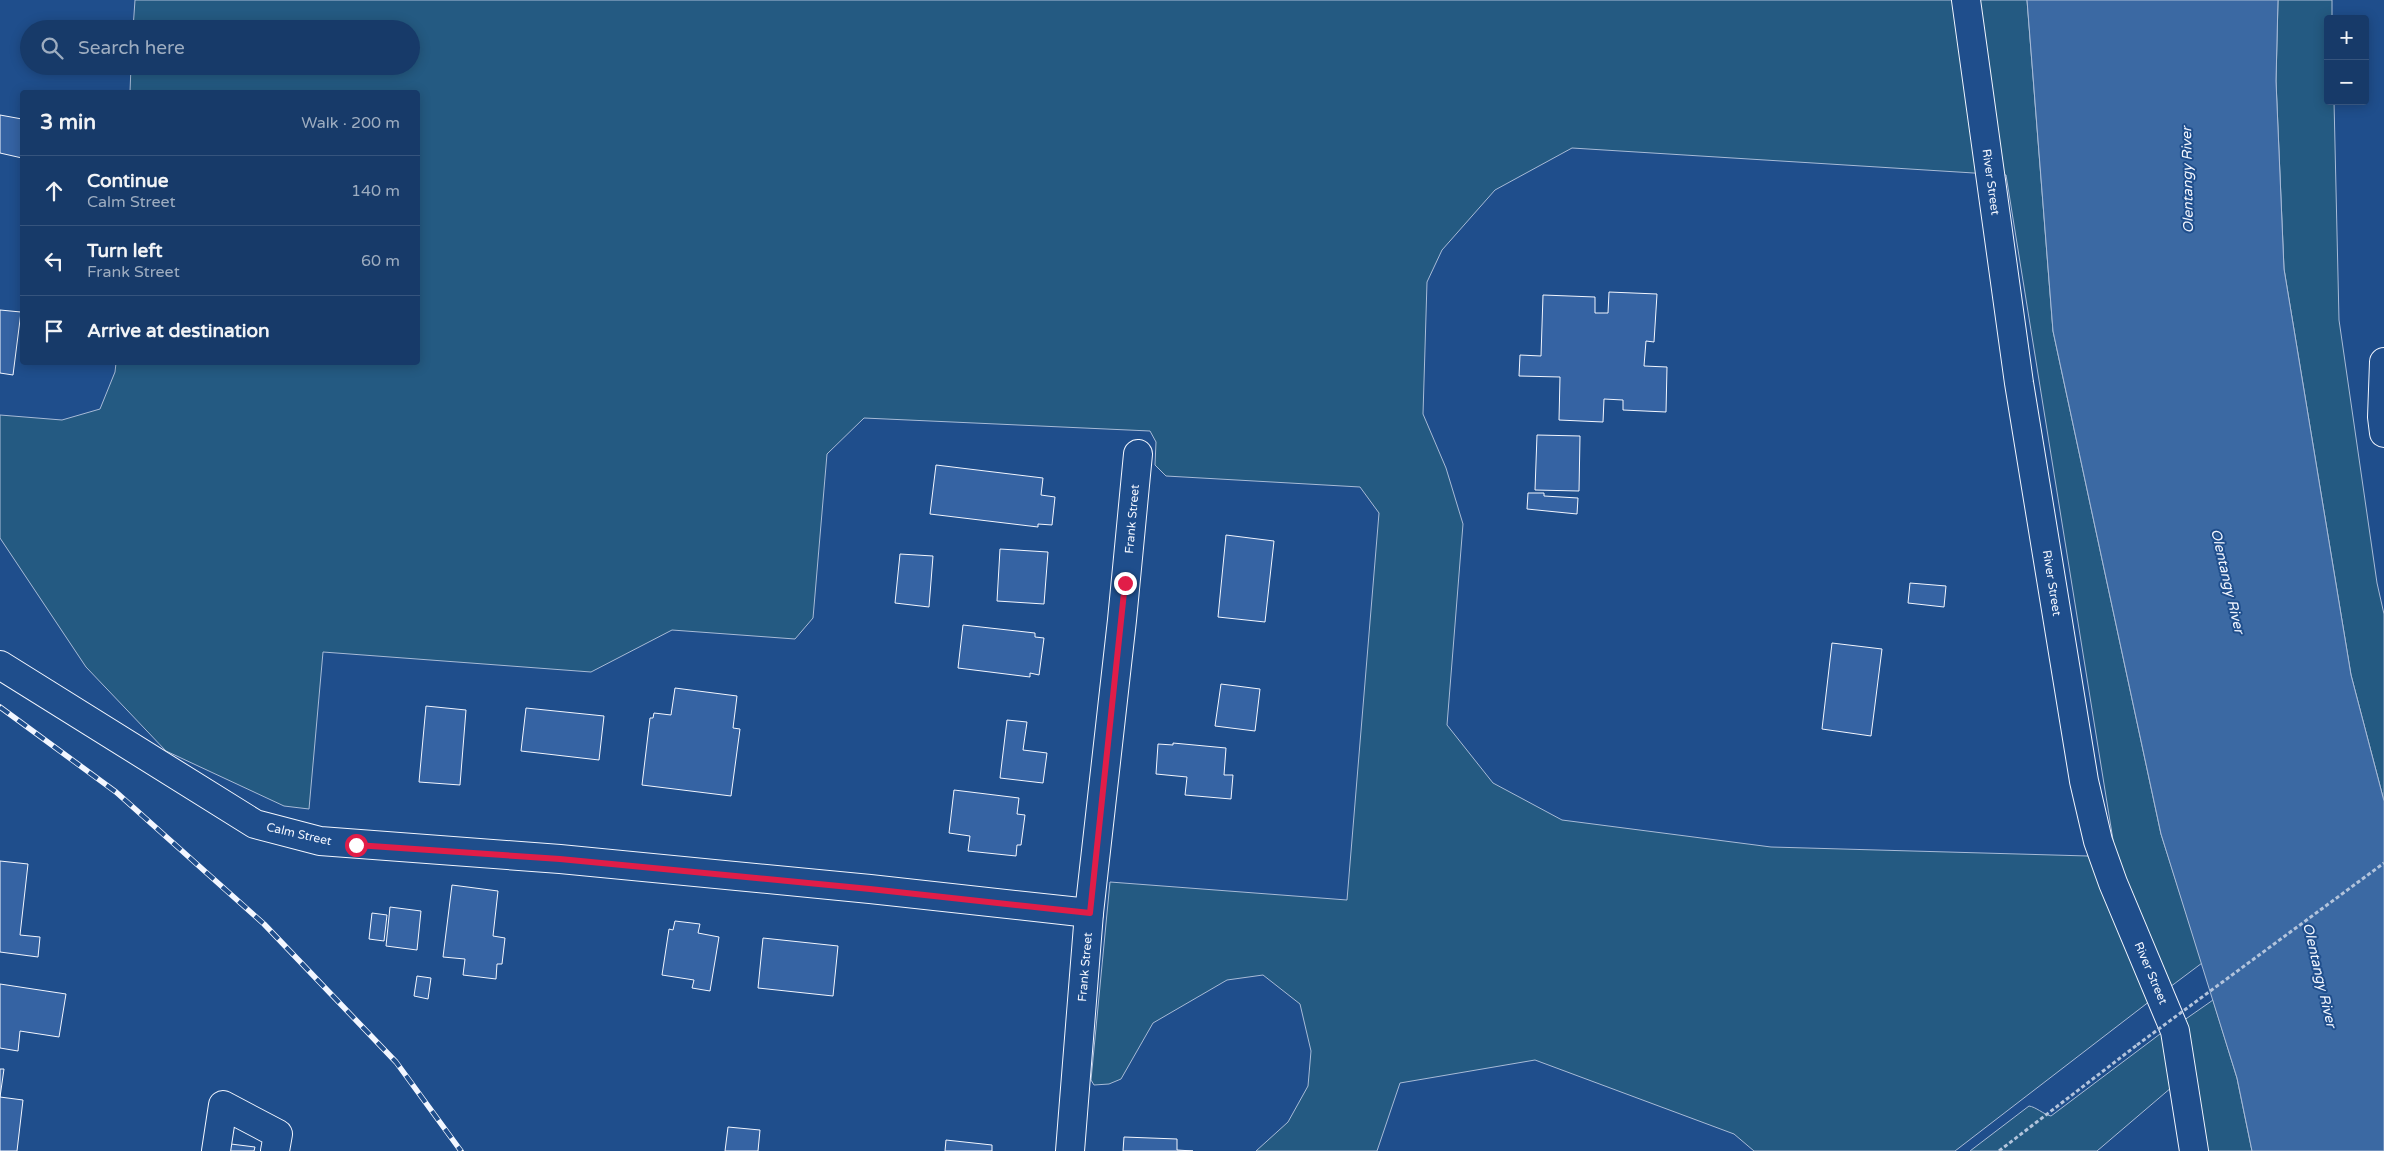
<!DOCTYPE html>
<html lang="en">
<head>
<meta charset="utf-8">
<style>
	body { margin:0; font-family:"Varela Round",sans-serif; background:#20416f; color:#f1f3f6 }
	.controls { position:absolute; right:15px; top:15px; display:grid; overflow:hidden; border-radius:5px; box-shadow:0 2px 12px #0003 }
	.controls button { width:45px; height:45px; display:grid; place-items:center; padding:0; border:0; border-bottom:1px solid #36547d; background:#173a69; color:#f1f3f6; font:25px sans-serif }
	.stop { position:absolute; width:15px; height:15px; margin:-11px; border:4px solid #e11d48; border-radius:50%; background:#fff }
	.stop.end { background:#e11d48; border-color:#fff; box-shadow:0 1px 5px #0008 }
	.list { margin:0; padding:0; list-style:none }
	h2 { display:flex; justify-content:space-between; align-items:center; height:65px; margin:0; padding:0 20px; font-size:21px }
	h2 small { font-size:16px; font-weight:400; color:#9eadc0 }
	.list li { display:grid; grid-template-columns:32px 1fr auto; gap:15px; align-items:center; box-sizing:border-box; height:70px; padding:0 20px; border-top:1px solid #36547d }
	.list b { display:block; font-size:19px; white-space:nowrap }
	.list p { margin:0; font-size:16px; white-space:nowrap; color:#9eadc0 }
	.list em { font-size:16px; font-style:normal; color:#9eadc0 }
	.icon { flex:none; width:28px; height:28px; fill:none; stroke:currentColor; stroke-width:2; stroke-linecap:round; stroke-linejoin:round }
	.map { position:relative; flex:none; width:2384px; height:1151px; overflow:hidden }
	.search { position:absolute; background:#173a69; box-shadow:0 2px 12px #0003; left:20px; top:20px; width:400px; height:55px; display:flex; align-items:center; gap:12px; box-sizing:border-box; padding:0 18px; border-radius:28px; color:#9eadc0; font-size:19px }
	.panel { position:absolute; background:#173a69; box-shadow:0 2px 12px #0003; left:20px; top:90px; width:400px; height:275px; border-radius:5px }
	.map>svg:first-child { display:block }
</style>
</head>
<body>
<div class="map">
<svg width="2384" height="1151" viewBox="0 0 2384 1151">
	<rect width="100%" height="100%" fill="#1f4e8c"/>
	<g fill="#245a82" stroke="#a8bbd7">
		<path d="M 135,0 L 2027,0 L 2053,331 L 2161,834 L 2202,963 L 2166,990 L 2118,871 L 2006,175 L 1572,148 L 1495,190 L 1442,250 L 1427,282 L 1423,414 L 1446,468 L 1463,524 L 1447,725 L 1493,783 L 1562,820 L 1771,847 L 2088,856 L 2096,868 L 2150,1001 L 1955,1151 L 1754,1151 L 1734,1134 L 1535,1060 L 1400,1083 L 1377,1151 L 1256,1151 L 1288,1122 L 1308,1086 L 1311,1051 L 1300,1004 L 1263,975 L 1227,980 L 1153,1023 L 1121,1079 L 1109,1084 L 1094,1085 L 1091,1080 L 1110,882 L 1347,900 L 1379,513 L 1360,487 L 1166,476 L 1155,465 L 1156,442 L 1150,431 L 864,418 L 827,454 L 813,618 L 795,639 L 672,630 L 591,672 L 323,652 L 309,809 L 284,806 L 166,751 L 86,667 L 0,538 L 0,415 L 62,420 L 100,409 L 115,372 L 116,363 L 418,362 L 418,92 L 130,92 L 131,66 L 411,66 L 411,29 L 133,29 Z"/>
		<path d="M 2278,0 L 2332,0 L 2332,19 L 2328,19 L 2328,101 L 2334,101 L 2339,320 L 2377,583 L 2384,614 L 2384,801 L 2351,675 L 2284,269 L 2276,81 Z"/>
		<path d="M 2213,1000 L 2237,1078 L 2252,1151 L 2205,1151 L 2180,1023 Z"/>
		<path d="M 2164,1031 L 2172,1087 L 2097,1151 L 1970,1151 L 2029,1106 C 2036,1107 2043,1114 2051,1116 Z"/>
	</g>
	<path fill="#3b69a3" stroke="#a8bbd7" d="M 2027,0 L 2278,0 L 2276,81 L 2284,269 L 2351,675 L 2384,801 L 2384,1151 L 2252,1151 L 2237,1078 L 2161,834 L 2053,331 Z"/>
	<g fill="#3563a3" stroke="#f2f6ff">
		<path d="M 0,115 L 22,119 L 22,158 L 0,153 Z"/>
		<path d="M 1609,292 L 1657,294 L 1654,342 L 1646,341 L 1644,366 L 1667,367 L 1666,412 L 1623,410 L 1623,400 L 1604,399 L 1603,422 L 1559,420 L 1560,377 L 1519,376 L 1520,355 L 1541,356 L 1543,295 L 1595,297 L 1595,313 L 1608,313 Z"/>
		<path d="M 0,310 L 21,312 L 13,375 L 0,373 Z"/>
		<path d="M 1537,435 L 1580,436 L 1579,491 L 1535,490 Z"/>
		<path d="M 936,465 L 1043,478 L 1041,495 L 1055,497 L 1052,525 L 1038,524 L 1038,527 L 930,514 Z"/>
		<path d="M 1528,493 L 1544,493 L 1544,496 L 1578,498 L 1577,514 L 1527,509 Z"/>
		<path d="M 1226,535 L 1274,541 L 1265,622 L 1218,617 Z"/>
		<path d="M 1000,549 L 1048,552 L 1044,604 L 997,601 Z"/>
		<path d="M 900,554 L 933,556 L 929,607 L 895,603 Z"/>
		<path d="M 1910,583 L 1946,586 L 1944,607 L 1908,603 Z"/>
		<path d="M 963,625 L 1035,633 L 1035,637 L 1044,638 L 1039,675 L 1030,673 L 1030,677 L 958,668 Z"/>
		<path d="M 1832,643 L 1882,649 L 1871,736 L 1822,729 Z"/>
		<path d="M 1221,684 L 1260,689 L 1255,731 L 1215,726 Z"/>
		<path d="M 675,688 L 737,696 L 733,728 L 740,729 L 731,796 L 642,785 L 650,718 L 653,718 L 654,713 L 671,715 Z"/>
		<path d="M 426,706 L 466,710 L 460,785 L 419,782 Z"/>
		<path d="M 526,708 L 604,716 L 599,760 L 521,751 Z"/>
		<path d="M 1007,720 L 1027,722 L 1023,750 L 1047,753 L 1043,783 L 1000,778 Z"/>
		<path d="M 1173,743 L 1226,748 L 1224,775 L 1233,775 L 1231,799 L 1185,795 L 1187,777 L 1156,774 L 1158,744 L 1173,745 Z"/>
		<path d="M 954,790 L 1019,798 L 1017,814 L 1025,815 L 1021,845 L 1017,845 L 1016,856 L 968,851 L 970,836 L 949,833 Z"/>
		<path d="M 0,861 L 28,864 L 20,935 L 40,937 L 38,957 L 0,952 Z"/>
		<path d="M 452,885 L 498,891 L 493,936 L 505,938 L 502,964 L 497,964 L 496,979 L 463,975 L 465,959 L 443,957 Z"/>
		<path d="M 390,907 L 421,911 L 417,950 L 386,946 Z"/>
		<path d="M 372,913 L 387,915 L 384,941 L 369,939 Z"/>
		<path d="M 675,921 L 700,924 L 698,933 L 719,937 L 710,991 L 692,988 L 694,980 L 662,975 L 669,929 L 673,930 Z"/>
		<path d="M 763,938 L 838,946 L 833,996 L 758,988 Z"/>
		<path d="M 417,976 L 431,978 L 428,999 L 414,996 Z"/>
		<path d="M 0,984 L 66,994 L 59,1037 L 20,1031 L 18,1051 L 0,1048 Z"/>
		<path d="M 0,1069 L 4,1069 L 0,1097 L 23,1100 L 17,1151 L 0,1151 Z"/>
		<path d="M 728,1127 L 760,1130 L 758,1151 L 725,1151 Z"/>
		<path d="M 1124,1137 L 1177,1139 L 1177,1150 L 1193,1151 L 1123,1151 Z"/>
		<path d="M 946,1140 L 992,1145 L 992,1151 L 945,1151 Z"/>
		<path d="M 231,1144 L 255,1147 L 254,1151 L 230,1151 Z"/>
	</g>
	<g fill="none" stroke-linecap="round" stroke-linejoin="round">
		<g stroke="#f2f6ff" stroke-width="30">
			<g id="minor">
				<path d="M 1966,0 L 2019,383 L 2084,781 L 2098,841 L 2113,883 L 2175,1031 L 2194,1151"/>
				<path d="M 0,665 L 255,824 L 320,841 L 560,859 L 870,889 L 1089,913"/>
				<path d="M 216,1151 L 223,1105 L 278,1134 L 275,1151"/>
				<path d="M 1070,1151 L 1089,913 L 1122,620 L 1138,454"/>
			</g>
		</g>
		<g stroke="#f2f6ff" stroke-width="30">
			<path id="highway" d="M 2384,362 L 2382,417 L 2384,433"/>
		</g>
		<path stroke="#b3c4dc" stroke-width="3" stroke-dasharray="4 2.5" stroke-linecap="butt" d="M 1999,1151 L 2137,1045"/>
		<use href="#minor" stroke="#1f4e8c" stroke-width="28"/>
		<use href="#highway" stroke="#1f4e8c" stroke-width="28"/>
		<g stroke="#f2f6ff" stroke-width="5.5">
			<path id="rail" d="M 0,707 L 116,792 L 264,924 L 396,1062 L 461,1151"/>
		</g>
		<use href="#rail" stroke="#1f4e8c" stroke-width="4" stroke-dasharray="11" stroke-linecap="butt"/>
		<path stroke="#b3c4dc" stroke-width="3" stroke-dasharray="4 2.5" stroke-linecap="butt" d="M 2137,1045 L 2384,863"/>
	</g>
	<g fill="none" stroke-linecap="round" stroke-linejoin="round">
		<path stroke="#e11d48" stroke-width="6" d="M 356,845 L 560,859 L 870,889 L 1090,913 L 1125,583"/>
	</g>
	<g text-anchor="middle" stroke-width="4" stroke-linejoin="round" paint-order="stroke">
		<g font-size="12" fill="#f2f6ff" stroke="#1f4e8c">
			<text transform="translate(1991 182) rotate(82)" y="4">River Street</text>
			<text transform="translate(1132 519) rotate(-85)" y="4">Frank Street</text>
			<text transform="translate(2052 583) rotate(81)" y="4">River Street</text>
			<text transform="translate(299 834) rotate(13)" y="4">Calm Street</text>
			<text transform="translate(1085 967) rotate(-85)" y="4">Frank Street</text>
			<text transform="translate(2151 973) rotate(67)" y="4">River Street</text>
		</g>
		<g font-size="14" font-style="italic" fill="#f2f6ff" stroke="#1f4e8c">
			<text transform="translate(2187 180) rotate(-91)" y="5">Olentangy River</text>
			<text transform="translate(2228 581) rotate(77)" y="5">Olentangy River</text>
			<text transform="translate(2320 975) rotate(77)" y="5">Olentangy River</text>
		</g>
	</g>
</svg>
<div class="controls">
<button>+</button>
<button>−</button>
</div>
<div class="stop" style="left:356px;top:845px"></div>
<div class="stop end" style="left:1125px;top:583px"></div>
<div class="search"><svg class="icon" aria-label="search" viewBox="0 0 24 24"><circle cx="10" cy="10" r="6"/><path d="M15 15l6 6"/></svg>Search here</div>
<section class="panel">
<h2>3 min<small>Walk · 200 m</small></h2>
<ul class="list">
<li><svg class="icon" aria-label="ahead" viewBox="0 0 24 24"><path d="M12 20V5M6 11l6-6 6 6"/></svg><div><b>Continue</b><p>Calm Street</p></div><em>140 m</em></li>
<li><svg class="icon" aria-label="left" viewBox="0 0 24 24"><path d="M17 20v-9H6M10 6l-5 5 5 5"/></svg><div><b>Turn left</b><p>Frank Street</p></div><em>60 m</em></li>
<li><svg class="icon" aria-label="arrive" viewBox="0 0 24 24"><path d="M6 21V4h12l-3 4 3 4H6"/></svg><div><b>Arrive at destination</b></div></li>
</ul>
</section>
</div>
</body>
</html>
